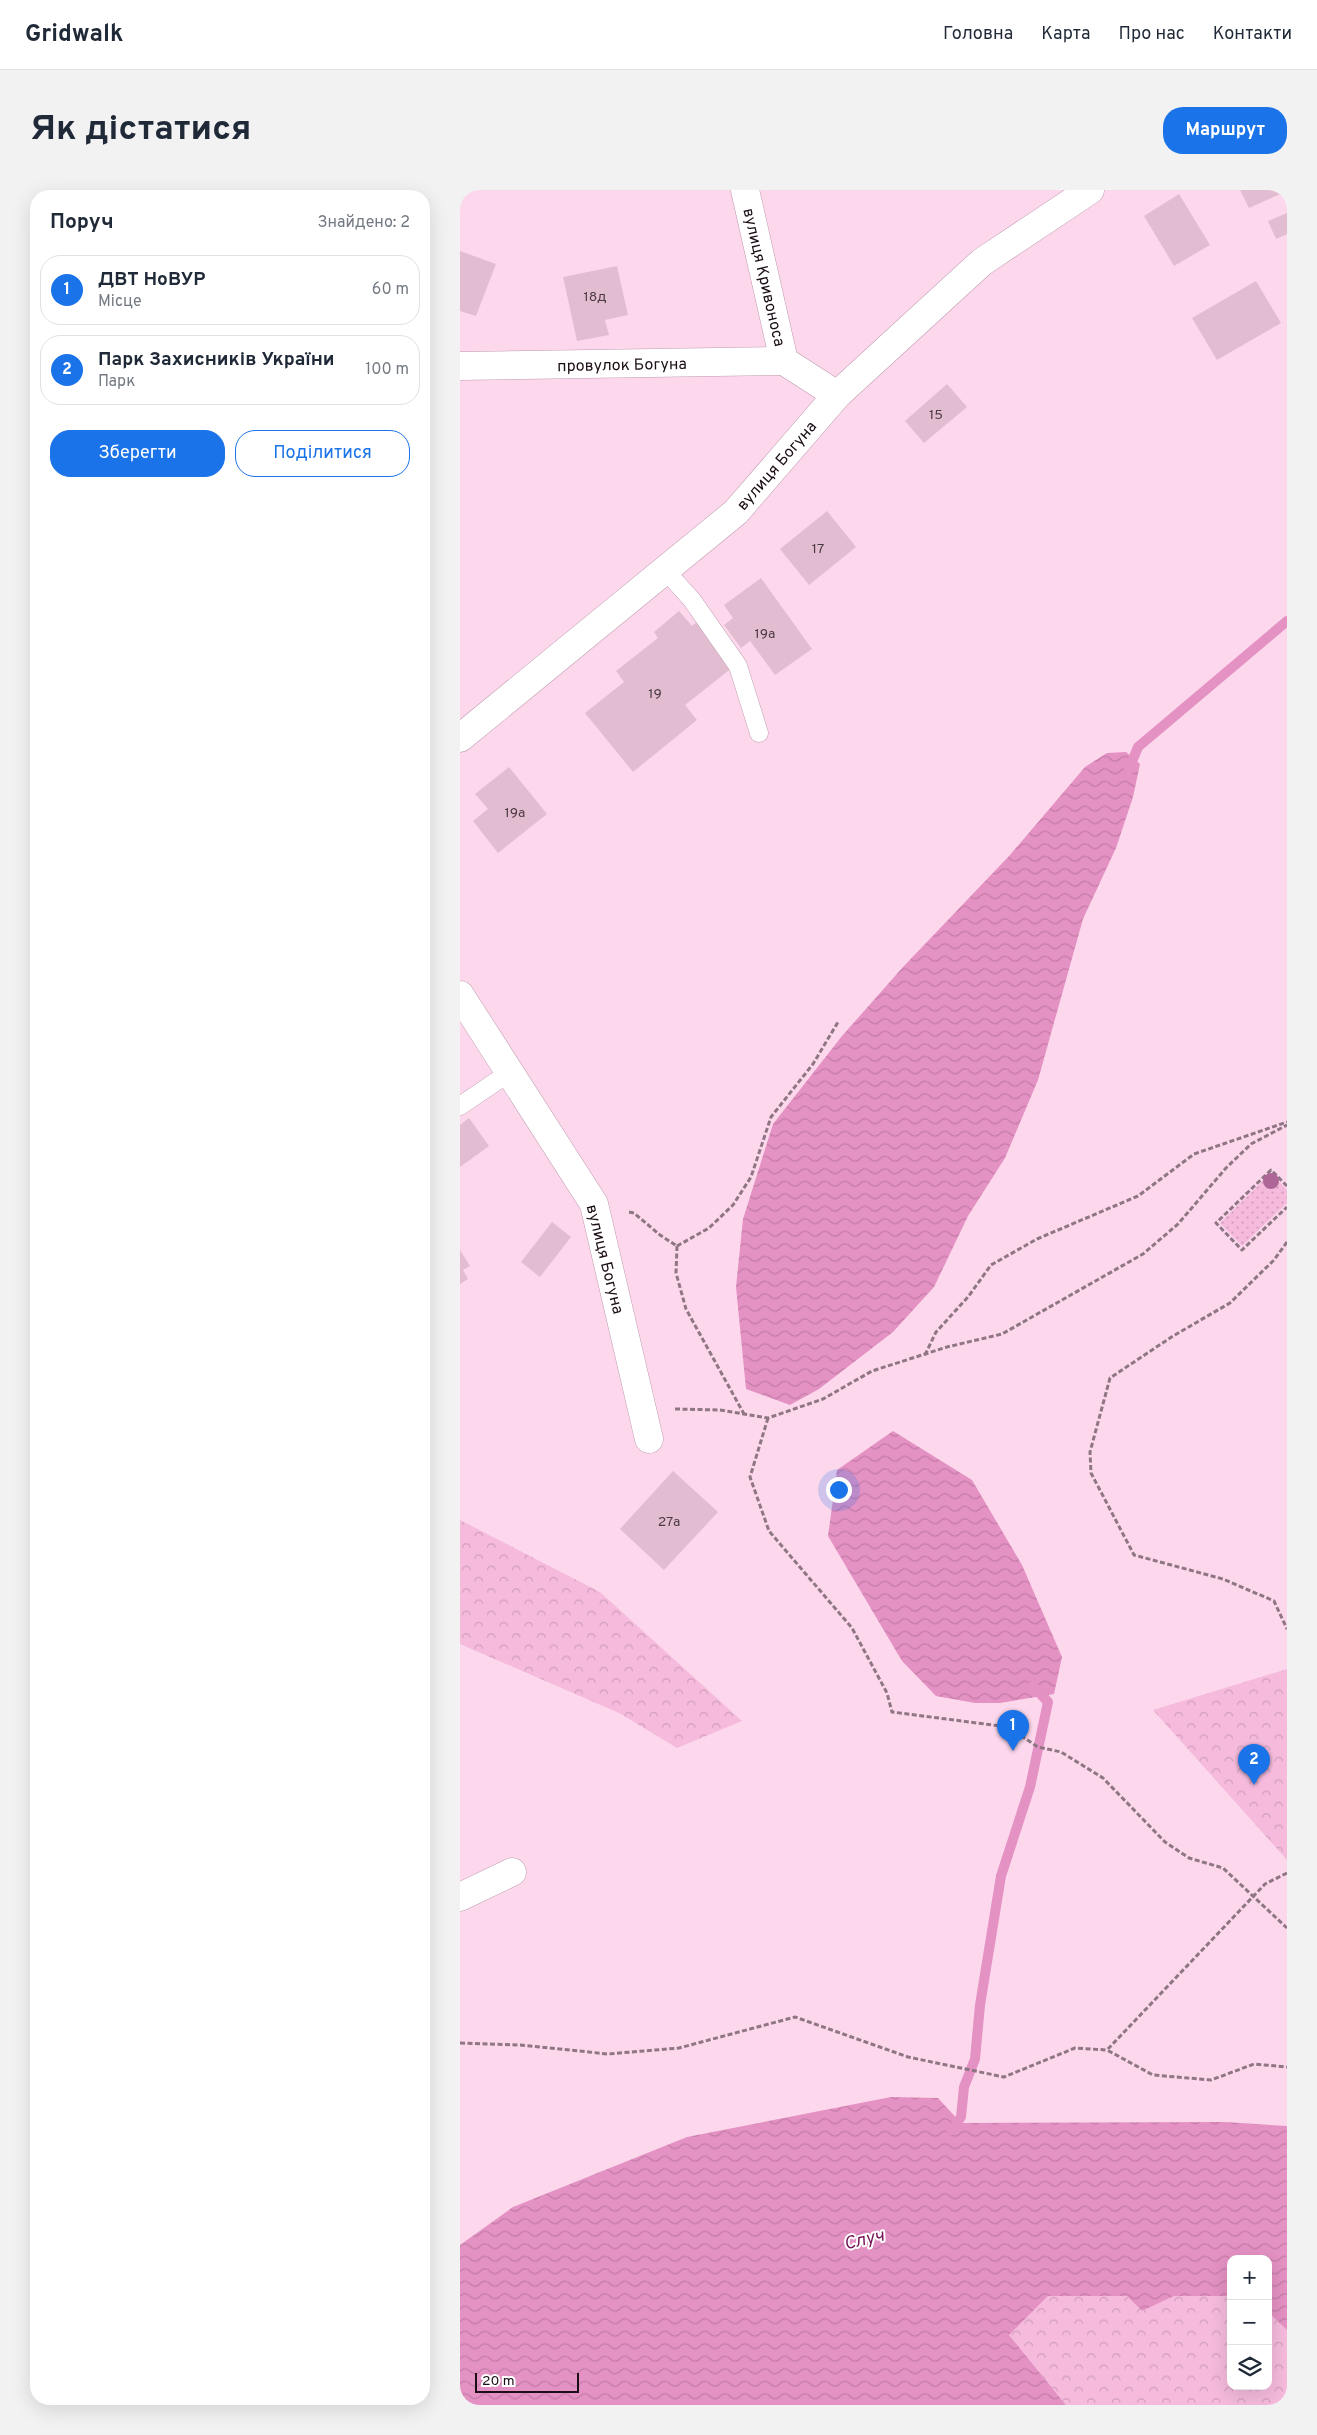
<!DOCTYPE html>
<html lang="uk">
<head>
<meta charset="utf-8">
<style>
	body { margin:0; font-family:Overpass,sans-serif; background:#f2f2f3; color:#1f2937 }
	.controls { position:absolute; right:15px; bottom:15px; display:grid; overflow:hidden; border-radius:10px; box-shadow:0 5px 20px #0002 }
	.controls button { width:45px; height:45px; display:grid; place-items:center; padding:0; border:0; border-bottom:1px solid #e0e1e3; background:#fff; color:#1f2937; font:25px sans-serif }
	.scale { position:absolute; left:15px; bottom:12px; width:104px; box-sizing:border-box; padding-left:5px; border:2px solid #1b0e16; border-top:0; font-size:14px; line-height:18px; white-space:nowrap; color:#1b0e16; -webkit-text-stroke:4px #fff; paint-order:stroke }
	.you { position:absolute; left:378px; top:1299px; width:18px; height:18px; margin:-12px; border:4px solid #fff; border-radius:50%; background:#1a73e8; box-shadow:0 0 0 8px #1a73e833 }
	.badge { display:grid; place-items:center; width:32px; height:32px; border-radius:50%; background:#1a73e8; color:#fff; font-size:16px; font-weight:700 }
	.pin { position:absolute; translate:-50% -41px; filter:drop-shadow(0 1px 2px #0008) }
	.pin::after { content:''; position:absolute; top:26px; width:18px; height:15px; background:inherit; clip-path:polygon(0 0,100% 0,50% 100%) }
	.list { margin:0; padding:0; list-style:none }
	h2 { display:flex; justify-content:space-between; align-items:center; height:65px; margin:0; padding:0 20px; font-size:21px }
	h2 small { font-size:16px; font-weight:400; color:#747a83 }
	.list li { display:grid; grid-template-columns:32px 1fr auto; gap:15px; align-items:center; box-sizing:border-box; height:70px; margin:0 10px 10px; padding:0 10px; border:1px solid #e0e1e3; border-radius:20px }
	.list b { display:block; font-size:19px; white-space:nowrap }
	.list p { margin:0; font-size:16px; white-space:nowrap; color:#747a83 }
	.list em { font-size:16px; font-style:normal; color:#747a83 }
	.actions { display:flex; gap:10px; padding:15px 20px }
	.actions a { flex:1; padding:11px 0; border:1px solid #1a73e8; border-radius:20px; text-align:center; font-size:18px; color:#1a73e8 }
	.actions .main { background:#1a73e8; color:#fff }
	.icon { flex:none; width:28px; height:28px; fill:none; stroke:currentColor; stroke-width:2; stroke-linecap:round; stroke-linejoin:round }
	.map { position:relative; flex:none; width:827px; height:2215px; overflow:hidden; border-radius:20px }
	header { display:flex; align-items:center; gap:30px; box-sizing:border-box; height:70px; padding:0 25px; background:#fff; border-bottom:1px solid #e0e1e3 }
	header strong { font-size:24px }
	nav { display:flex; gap:28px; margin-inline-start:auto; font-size:18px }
	.intro { display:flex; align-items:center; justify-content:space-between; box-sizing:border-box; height:120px; padding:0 30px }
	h1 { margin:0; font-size:35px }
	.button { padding:12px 22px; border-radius:20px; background:#1a73e8; color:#fff; font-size:18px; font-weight:700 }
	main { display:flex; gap:30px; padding:0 30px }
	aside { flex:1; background:#fff; border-radius:20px; box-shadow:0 5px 20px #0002 }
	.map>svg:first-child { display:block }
</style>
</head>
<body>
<header>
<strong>Gridwalk</strong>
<nav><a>Головна</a><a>Карта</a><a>Про нас</a><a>Контакти</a></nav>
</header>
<div class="intro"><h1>Як дістатися</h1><a class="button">Маршрут</a></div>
<main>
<aside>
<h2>Поруч<small>Знайдено: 2</small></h2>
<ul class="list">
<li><span class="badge">1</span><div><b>ДВТ НоВУР</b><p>Місце</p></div><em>60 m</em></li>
<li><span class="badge">2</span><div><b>Парк Захисників України</b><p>Парк</p></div><em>100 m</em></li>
</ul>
<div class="actions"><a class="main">Зберегти</a><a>Поділитися</a></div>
</aside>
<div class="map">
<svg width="827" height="2215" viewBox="0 0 827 2215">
	<defs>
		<pattern id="grass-dots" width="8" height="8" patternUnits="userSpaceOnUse" patternTransform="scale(1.25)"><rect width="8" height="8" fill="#f5badc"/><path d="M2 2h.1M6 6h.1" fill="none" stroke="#d19fbc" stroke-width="1.8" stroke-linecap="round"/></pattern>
		<pattern id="forest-crowns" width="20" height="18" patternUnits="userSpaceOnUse" patternTransform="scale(1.25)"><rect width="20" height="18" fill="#f5badc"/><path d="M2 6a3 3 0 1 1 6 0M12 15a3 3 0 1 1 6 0" fill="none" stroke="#d19fbc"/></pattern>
		<pattern id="water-waves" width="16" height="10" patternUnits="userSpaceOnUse" patternTransform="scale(1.25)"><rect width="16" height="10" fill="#e491c3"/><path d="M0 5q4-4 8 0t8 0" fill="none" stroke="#c37ca7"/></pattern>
	</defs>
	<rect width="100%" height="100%" fill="#fdd8ed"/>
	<path fill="url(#grass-dots)" d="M 811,983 L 827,1000 L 827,1013 L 782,1056 L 760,1033 Z"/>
	<g fill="url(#forest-crowns)">
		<path d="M 0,1330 L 140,1402 L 282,1531 L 217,1558 L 159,1523 L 0,1454 Z"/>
		<path d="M 827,1479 L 827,1670 L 693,1520 Z"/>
		<path d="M 588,2106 L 667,2106 L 682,2121 L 714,2106 L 771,2106 L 771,2196 L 808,2196 L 808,2122 L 827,2140 L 827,2215 L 606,2215 L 549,2145 Z"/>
	</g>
	<g fill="url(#water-waves)">
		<path d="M 666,562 L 680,574 L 673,607 L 656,658 L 623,729 L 578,890 L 545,968 L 508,1026 L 474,1097 L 433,1142 L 359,1199 L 330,1215 L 286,1199 L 276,1097 L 283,1029 L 313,934 L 382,846 L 443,777 L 550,665 L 625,577 L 647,563 Z"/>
		<path d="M 433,1241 L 512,1290 L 562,1375 L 602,1467 L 594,1504 L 540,1513 L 515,1513 L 476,1506 L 442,1471 L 368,1346 L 377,1280 Z"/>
		<path d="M 431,1907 L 478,1908 L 501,1933 L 765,1932 L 827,1936 L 827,2140 L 808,2122 L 808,2069 L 771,2069 L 771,2106 L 714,2106 L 682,2121 L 667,2106 L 588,2106 L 549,2145 L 606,2215 L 0,2215 L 0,2055 L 53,2017 L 227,1947 Z"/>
	</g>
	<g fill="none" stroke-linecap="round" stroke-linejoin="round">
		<g stroke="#e491c3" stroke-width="10">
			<path d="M 669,579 L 678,557 L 827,431"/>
			<path d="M 492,1940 L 501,1927 L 504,1897 L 515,1869 L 520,1815 L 541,1686 L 570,1597 L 588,1512 L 573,1496"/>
		</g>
	</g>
	<g fill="#e2bdd2">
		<path d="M 780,0 L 827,0 L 827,1 L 789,18 Z"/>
		<path d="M 719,4 L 750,55 L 714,76 L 684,26 Z"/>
		<path d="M 827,23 L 827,44 L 816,49 L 808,31 Z"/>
		<path d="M 0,61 L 36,74 L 16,126 L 0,121 Z"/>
		<path d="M 157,76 L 168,125 L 145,130 L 149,145 L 117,151 L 103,87 Z"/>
		<path d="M 796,91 L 821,133 L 757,170 L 732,128 Z"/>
		<path d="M 487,194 L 507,217 L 464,253 L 445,231 Z"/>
		<path d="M 367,321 L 396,357 L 349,395 L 320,359 Z"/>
		<path d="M 301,388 L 352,459 L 315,485 L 290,451 L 281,458 L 264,435 L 273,428 L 264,415 Z"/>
		<path d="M 219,421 L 232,436 L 237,432 L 273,477 L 225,515 L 237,530 L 173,582 L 125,523 L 164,492 L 156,481 L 198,448 L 194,442 Z"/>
		<path d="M 49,577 L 87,624 L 38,663 L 13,631 L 28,619 L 15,604 Z"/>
		<path d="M 9,928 L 29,956 L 0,977 L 0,935 Z"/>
		<path d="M 92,1032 L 111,1047 L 80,1087 L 61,1072 Z"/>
		<path d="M 0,1060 L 10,1076 L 3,1080 L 8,1089 L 0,1094 Z"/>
		<path d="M 213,1281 L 258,1322 L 204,1380 L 160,1339 Z"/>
	</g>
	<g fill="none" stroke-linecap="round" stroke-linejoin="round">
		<g stroke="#be9baf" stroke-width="19">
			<g id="service">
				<path d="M 205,380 L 232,410 L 278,476 L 299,543"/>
				<path d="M 0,916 L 50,882"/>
			</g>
		</g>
		<g stroke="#be9baf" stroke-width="29">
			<g id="minor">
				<path d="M 285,0 L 324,171 L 377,205"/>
				<path d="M 0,176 L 324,171"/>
				<path d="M 0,548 L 276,322 L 377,205 L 522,72 L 630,0"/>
				<path d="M 0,805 L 134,1014 L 189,1249"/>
				<path d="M 0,1707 L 52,1682"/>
			</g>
		</g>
		<g stroke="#8f7684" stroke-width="3" stroke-dasharray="5 2.5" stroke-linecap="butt">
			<path d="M 827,996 L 811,980 L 756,1033 L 782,1060 L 827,1017"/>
			<path d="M 169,1022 L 174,1023 L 200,1045 L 217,1056"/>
			<path d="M 827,1052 L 814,1070 L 770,1113 L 713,1146 L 650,1188 L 630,1262 L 631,1283 L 674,1365 L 763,1389 L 814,1411 L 827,1439"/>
			<path d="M 217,1056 L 249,1038 L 273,1015 L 291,987 L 311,927 L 353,874 L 378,832"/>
			<path d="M 217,1056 L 216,1083 L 226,1119 L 284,1224"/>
			<path d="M 465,1165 L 476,1142 L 508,1107 L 531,1075 L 577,1049 L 678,1006 L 734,964 L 827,932"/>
			<path d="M 215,1219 L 260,1220 L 308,1228 L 363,1209 L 412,1181 L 487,1157 L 542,1144 L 683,1064 L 718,1034 L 766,978 L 791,954 L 827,935"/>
			<path d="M 308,1228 L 290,1287 L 309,1341 L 392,1438 L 427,1503 L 432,1522 L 548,1537 L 578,1557 L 601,1562 L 643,1588 L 705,1652 L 729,1668 L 763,1678 L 827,1738"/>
			<path d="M 827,1683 L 805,1694 L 647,1860 L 693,1885 L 751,1890 L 794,1874 L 827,1877"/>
			<path d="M 0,1853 L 60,1855 L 148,1864 L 219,1858 L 335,1827 L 448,1867 L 544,1887 L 615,1858 L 647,1860"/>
		</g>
		<use href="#service" stroke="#fff" stroke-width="18"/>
		<use href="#minor" stroke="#fff" stroke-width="28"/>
	</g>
	<circle fill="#ae6698" cx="811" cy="991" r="8"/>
	<g text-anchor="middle" stroke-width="4" stroke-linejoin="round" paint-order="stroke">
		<g font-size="14" fill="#4d3a45">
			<text x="135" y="111">18д</text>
			<text x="476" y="229">15</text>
			<text x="358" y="363">17</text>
			<text x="305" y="448">19а</text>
			<text x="195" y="508">19</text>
			<text x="55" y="627">19а</text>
			<text x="209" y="1336">27а</text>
		</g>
		<g font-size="16" fill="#1b0e16" stroke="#fff">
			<text transform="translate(305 87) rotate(77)" y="6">вулиця Кривоноса</text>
			<text transform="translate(162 174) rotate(-1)" y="6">провулок Богуна</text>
			<text transform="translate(316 275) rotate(-49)" y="6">вулиця Богуна</text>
			<text transform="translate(146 1069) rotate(76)" y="6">вулиця Богуна</text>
		</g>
		<g font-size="18" font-style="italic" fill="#751358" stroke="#fff">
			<text transform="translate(404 2049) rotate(-13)" y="6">Случ</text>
		</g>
	</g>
</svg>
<div class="controls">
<button>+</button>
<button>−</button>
<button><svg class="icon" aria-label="layers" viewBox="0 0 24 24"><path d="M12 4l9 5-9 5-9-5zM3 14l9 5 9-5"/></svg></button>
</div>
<div class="scale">20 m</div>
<div class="you"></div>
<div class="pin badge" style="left:553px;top:1561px">1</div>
<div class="pin badge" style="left:794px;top:1595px">2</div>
</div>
</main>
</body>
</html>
